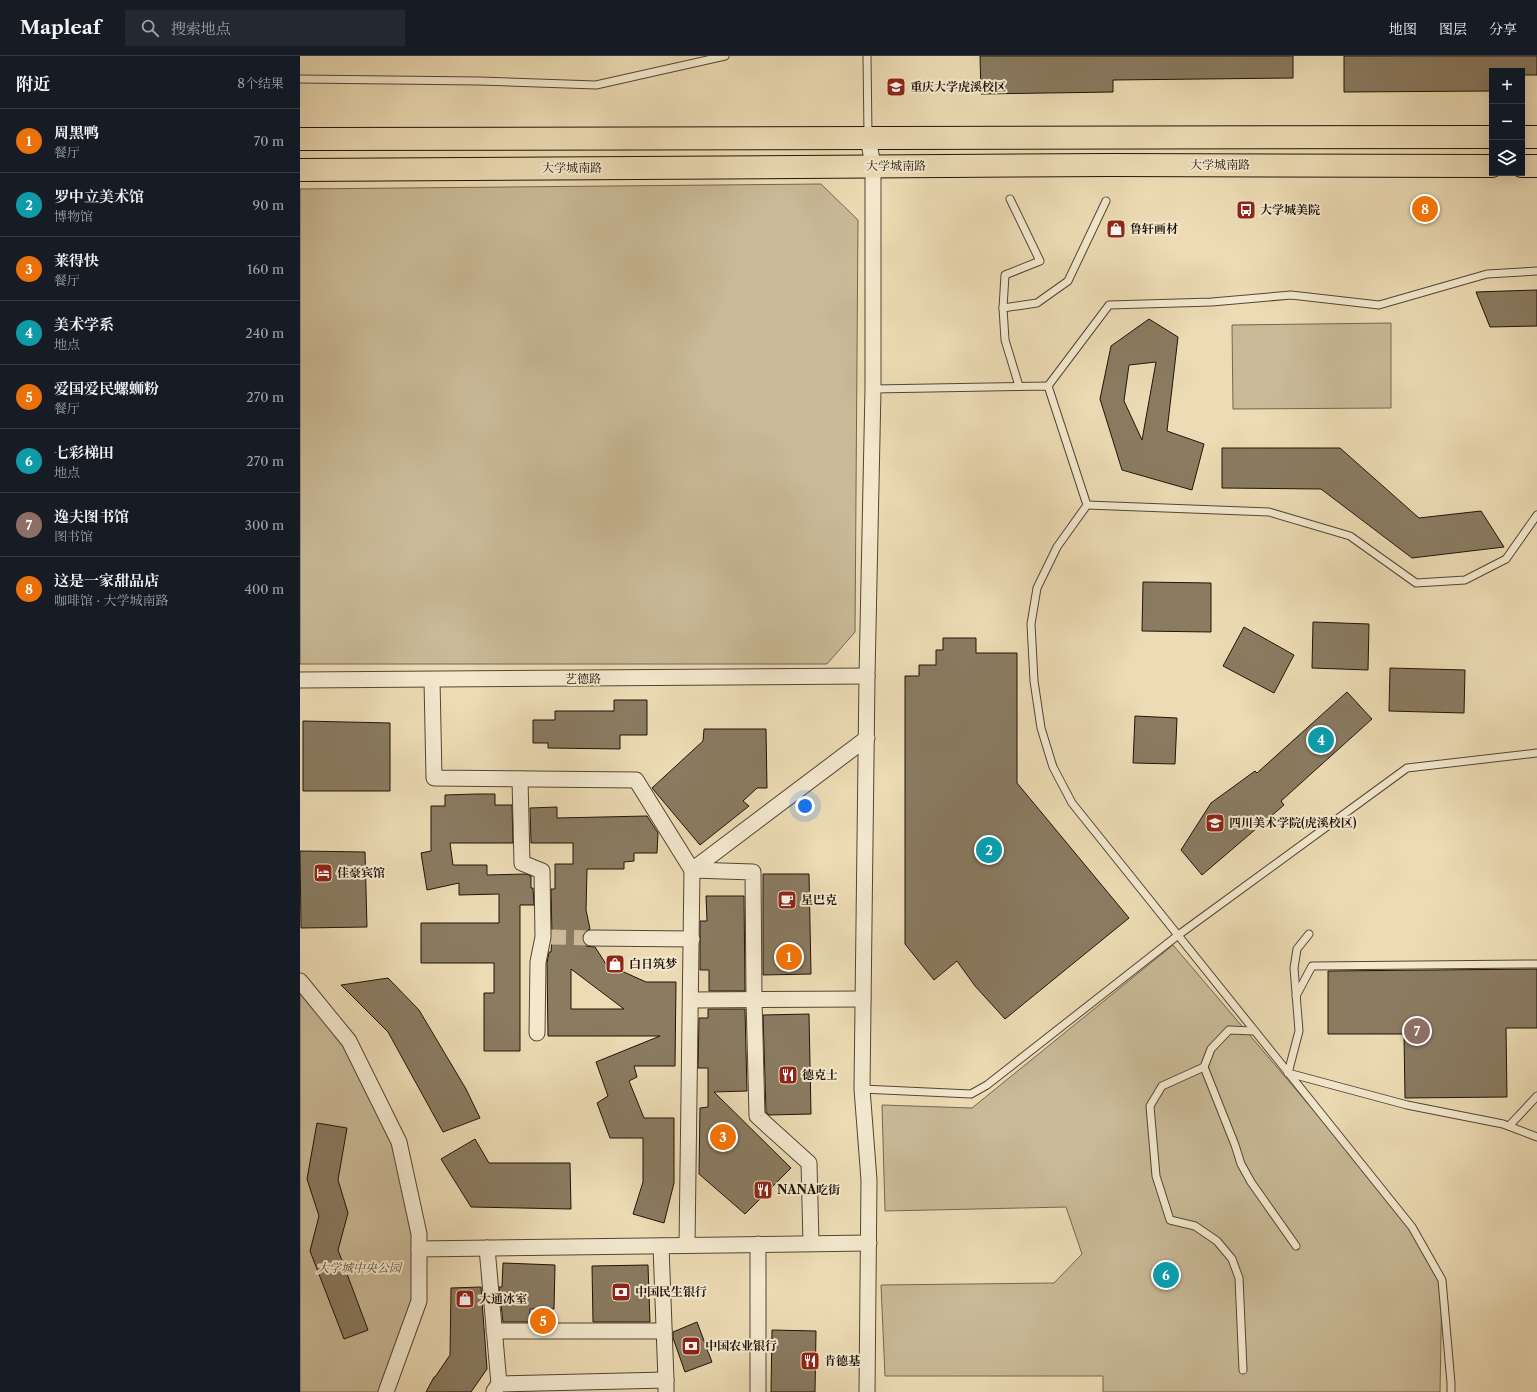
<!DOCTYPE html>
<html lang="zh">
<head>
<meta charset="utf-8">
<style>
	body { margin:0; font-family:"Libre Caslon Text","Noto Serif SC",serif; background:#242831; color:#f1f3f6 }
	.controls { position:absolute; right:12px; top:12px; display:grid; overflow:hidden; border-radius:0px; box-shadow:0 4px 16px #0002 }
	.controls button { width:36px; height:36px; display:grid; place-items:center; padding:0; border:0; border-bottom:1px solid #363941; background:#171b24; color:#f1f3f6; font:20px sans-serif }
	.you { position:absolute; left:505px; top:750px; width:14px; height:14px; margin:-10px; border:3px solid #fff; border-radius:50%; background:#1a73e8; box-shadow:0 0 0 6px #1a73e833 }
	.badge { display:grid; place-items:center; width:26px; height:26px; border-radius:50%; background:#c59692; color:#fff; font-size:13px; font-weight:700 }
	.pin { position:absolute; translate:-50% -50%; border:2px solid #fff; box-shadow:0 1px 4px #0006 }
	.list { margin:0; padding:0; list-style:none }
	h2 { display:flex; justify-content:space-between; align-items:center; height:52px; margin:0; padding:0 16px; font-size:17px }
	h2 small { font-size:13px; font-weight:400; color:#9ea1a6 }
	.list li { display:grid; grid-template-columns:26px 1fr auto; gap:12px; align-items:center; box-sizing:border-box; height:64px; padding:0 16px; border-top:1px solid #363941 }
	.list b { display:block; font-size:15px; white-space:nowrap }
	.list p { margin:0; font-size:13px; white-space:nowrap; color:#9ea1a6 }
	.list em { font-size:13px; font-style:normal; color:#9ea1a6 }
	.icon { flex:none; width:22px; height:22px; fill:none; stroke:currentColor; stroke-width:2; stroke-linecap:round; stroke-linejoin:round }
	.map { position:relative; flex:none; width:1237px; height:1336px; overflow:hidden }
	header { display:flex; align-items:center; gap:24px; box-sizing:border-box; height:56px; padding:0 20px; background:#171b24; border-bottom:1px solid #363941 }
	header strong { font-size:19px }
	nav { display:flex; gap:22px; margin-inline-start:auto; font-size:14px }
	.search { width:280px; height:36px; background:#242831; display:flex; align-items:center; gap:10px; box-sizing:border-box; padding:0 14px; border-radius:0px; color:#9ea1a6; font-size:15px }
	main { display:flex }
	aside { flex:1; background:#171b24 }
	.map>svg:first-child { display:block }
</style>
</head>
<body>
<header>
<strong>Mapleaf</strong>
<div class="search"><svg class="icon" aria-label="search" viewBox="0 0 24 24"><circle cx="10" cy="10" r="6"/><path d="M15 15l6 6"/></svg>搜索地点</div>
<nav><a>地图</a><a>图层</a><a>分享</a></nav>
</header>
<main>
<aside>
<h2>附近<small>8个结果</small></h2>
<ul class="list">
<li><span class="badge" style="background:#e8710a">1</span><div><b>周黑鸭</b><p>餐厅</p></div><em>70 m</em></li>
<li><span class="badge" style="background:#0f9aa8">2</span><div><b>罗中立美术馆</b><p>博物馆</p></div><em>90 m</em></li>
<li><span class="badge" style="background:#e8710a">3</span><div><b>莱得快</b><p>餐厅</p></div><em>160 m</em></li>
<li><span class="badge" style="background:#0f9aa8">4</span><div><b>美术学系</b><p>地点</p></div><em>240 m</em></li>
<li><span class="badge" style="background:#e8710a">5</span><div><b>爱国爱民螺蛳粉</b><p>餐厅</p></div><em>270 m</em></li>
<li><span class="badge" style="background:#0f9aa8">6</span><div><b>七彩梯田</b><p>地点</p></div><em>270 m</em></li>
<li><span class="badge" style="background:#8d6e63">7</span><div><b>逸夫图书馆</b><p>图书馆</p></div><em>300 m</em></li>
<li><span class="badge" style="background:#e8710a">8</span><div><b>这是一家甜品店</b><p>咖啡馆 · 大学城南路</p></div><em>400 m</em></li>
</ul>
</aside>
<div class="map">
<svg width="1237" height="1336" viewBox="0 0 1237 1336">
	<rect width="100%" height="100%" fill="#ecdbb4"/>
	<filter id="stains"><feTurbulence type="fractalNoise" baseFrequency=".005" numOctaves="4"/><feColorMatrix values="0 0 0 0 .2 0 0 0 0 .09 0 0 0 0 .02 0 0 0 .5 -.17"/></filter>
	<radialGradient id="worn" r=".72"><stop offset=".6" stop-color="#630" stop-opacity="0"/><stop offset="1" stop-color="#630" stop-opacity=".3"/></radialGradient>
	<g fill="#c9b997" stroke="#746650">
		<path d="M 521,128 L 558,164 L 555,576 L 527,608 L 0,608 L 0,133 Z"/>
		<path d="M 1091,267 L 1091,352 L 933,353 L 932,269 Z"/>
		<path d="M 873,889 L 1106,1163 L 1142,1224 L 1140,1336 L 803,1336 L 803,1320 L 585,1320 L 581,1229 L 754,1227 L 782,1198 L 766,1151 L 585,1155 L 582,1049 L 672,1052 Z"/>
		<path d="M 0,925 L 49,985 L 99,1086 L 119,1178 L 119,1245 L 86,1336 L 0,1336 Z"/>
	</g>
	<g fill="#8a7b61" stroke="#201408" fill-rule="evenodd">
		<path d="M 680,0 L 993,0 L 993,22 L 813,24 L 813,36 L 681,38 Z"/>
		<path d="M 1044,0 L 1237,0 L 1237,19 L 1222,19 L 1222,15 L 1192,15 L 1192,35 L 1044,36 Z"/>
		<path d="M 1237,234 L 1237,270 L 1190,271 L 1176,236 Z"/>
		<path d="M 849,263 L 878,281 L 867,375 L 904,388 L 892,434 L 822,414 L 800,343 L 811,290 ZM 856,306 L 842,384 L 824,345 L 829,309 Z"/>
		<path d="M 922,392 L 1040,392 L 1119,462 L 1181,455 L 1204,491 L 1112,502 L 1021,433 L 922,432 Z"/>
		<path d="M 843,526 L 911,527 L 911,576 L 842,575 Z"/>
		<path d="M 1013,566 L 1069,568 L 1068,614 L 1012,612 Z"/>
		<path d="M 944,571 L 994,599 L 974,637 L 923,610 Z"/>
		<path d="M 643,582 L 676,582 L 676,597 L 717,597 L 717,727 L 829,862 L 705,963 L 675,930 L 657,905 L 634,924 L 605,888 L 605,620 L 619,620 L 619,609 L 636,609 L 636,594 L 643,594 Z"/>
		<path d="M 1090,612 L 1165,614 L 1164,657 L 1089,655 Z"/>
		<path d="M 1047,636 L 1072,663 L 981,745 L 984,749 L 902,819 L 881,794 L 911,747 L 955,715 L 957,717 Z"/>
		<path d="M 314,644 L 347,644 L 347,679 L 320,679 L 320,693 L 248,692 L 248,687 L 233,687 L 233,664 L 255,664 L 255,655 L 314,655 Z"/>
		<path d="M 835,660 L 877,662 L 875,708 L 833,707 Z"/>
		<path d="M 3,665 L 90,667 L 90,735 L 3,735 Z"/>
		<path d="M 404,673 L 466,673 L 467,732 L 457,732 L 443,745 L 449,750 L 400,789 L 352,732 L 403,685 Z"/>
		<path d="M 176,738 L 195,738 L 195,749 L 212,749 L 213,787 L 150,787 L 153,809 L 187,809 L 187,819 L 226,818 L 231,820 L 231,832 L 233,832 L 234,849 L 220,849 L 220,995 L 184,995 L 184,937 L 194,937 L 194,907 L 121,907 L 121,867 L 199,867 L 199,838 L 159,839 L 159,827 L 127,834 L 121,797 L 131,795 L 131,750 L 145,750 L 145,739 Z"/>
		<path d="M 257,751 L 257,762 L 347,760 L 358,777 L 357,797 L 334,797 L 334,805 L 324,806 L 324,813 L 287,813 L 286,854 L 290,873 L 283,877 L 282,882 L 286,890 L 295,891 L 306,908 L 346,926 L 376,926 L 375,1010 L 334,1010 L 337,1021 L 329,1025 L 344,1062 L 374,1062 L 374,1127 L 364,1167 L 333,1158 L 343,1126 L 343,1082 L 310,1082 L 297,1047 L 308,1040 L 296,1006 L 360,980 L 248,980 L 247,907 L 249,896 L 251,896 L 252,881 L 251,833 L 255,833 L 255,808 L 273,808 L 273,787 L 231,787 L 230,752 ZM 271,913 L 324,953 L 271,953 Z"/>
		<path d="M 0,795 L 65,796 L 67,871 L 1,872 Z"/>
		<path d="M 463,818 L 509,818 L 511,918 L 463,919 Z"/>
		<path d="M 406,840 L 444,840 L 445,935 L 409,935 L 409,914 L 400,914 L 400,865 L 407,865 Z"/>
		<path d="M 1237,913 L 1237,972 L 1206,972 L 1207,1041 L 1105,1042 L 1104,978 L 1028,978 L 1028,915 Z"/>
		<path d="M 88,922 L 119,954 L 166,1033 L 180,1062 L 143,1076 L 88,976 L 41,929 Z"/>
		<path d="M 408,953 L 445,953 L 447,1035 L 414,1036 L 491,1112 L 445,1158 L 399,1118 L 400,1052 L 408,1051 L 408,1012 L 398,1012 L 399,962 L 408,962 Z"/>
		<path d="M 509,958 L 511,1058 L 469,1059 L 466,1056 L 463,959 Z"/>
		<path d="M 17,1067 L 47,1072 L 38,1124 L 48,1157 L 38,1194 L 68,1274 L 44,1283 L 10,1195 L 19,1160 L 7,1123 Z"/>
		<path d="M 175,1083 L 189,1107 L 270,1107 L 271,1153 L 171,1151 L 141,1103 Z"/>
		<path d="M 203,1207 L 255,1209 L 254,1253 L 230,1253 L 230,1266 L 203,1266 L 199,1231 L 202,1231 Z"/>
		<path d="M 348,1209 L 350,1266 L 293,1266 L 292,1210 Z"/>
		<path d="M 181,1231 L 187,1313 L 171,1336 L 126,1336 L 134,1321 L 135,1321 L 150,1299 L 151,1232 Z"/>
		<path d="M 397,1266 L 412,1306 L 385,1316 L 373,1282 L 373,1276 Z"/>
		<path d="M 472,1274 L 516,1275 L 515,1336 L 471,1336 Z"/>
	</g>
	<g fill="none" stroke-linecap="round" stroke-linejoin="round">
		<path stroke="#cdbd9a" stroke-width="15" stroke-dasharray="15 8" stroke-linecap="butt" d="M 251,881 L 291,882"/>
		<g stroke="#534633" stroke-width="9">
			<g id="lane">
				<path d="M 567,0 L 568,79"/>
				<path d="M 0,23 L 180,25 L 296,29 L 425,0"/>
				<path d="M 703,252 L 705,219 L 740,205 L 710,143"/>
				<path d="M 719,330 L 705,284 L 703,252 L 737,247 L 768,225 L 806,145"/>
				<path d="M 748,330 L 809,249 L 912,246 L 991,239 L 1079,249 L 1187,218 L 1237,215"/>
				<path d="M 573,333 L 748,330 L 787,449 L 757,491 L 737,532 L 731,568 L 734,625 L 741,672 L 753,711 L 772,747 L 1112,1171 L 1142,1224 L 1151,1327 L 1151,1336"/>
				<path d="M 787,449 L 969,456 L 1050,480 L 1116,527 L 1165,524 L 1206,503 L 1237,459"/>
				<path d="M 1009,878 L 997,893 L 994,912 L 999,975 L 988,1017 L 1107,1049 L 1203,1068 L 1237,1081"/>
				<path d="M 996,940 L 1012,910 L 1237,908"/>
				<path d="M 904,1011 L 935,1089 L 941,1108 L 951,1126 L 996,1190"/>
				<path d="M 562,1033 L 671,1038 L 687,1029 L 877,880 L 1107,712 L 1237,697"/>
				<path d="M 1209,1070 L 1237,1040"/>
				<path d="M 943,1314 L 939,1222 L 932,1203 L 917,1185 L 895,1170 L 870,1164 L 856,1120 L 850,1050 L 862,1030 L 904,1011 L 911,993 L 929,974 L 954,975"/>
			</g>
		</g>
		<g stroke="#534633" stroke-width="17">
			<g id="street">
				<path d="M 0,624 L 567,620"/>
				<path d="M 132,624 L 134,722 L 336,724 L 392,814 L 453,816 L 454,943 L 457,1060 L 509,1107 L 511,1187"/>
				<path d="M 220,723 L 222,807 L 242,815 L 243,881 L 238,906 L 237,977"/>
				<path d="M 291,882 L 392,883"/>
				<path d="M 0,925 L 49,985 L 99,1086 L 119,1178 L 119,1245 L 86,1336"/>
				<path d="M 391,944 L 563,943"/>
				<path d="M 458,1188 L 458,1336"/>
				<path d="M 387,1189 L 392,814 L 567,682"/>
				<path d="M 361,1190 L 366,1324"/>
				<path d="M 187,1192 L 199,1328 L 194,1335"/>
				<path d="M 119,1193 L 569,1187"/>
				<path d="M 194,1275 L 364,1275"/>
				<path d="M 199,1328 L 366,1324 L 366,1336"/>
				<path d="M 567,1336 L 569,1124 L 562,1033 L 567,620 L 573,333 L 573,110 L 568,81"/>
			</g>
		</g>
		<g stroke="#201408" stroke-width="24">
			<g id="primary">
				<path d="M 1222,81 L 1237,81"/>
				<path d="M 0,83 L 1192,81"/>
				<path d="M 1222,110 L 1237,110"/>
				<path d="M 0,114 L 811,109 L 1192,110"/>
			</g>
		</g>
		<use href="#lane" stroke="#f3e8ce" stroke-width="7"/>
		<use href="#street" stroke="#f3e8ce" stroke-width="15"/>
		<use href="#primary" stroke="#ecdbb4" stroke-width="22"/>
	</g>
	<defs>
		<g id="university-square" transform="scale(1)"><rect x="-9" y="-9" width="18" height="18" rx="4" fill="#8f2418" stroke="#f3e8ce"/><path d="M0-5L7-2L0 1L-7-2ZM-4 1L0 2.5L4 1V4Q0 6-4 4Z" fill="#fff"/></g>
		<g id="bus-square" transform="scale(1)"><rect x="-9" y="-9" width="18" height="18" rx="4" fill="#8f2418" stroke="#f3e8ce"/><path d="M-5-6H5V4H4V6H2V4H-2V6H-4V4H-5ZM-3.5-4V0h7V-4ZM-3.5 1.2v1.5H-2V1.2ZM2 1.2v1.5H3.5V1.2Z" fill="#fff"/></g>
		<g id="shop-square" transform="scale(1)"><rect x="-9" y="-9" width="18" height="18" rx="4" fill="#8f2418" stroke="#f3e8ce"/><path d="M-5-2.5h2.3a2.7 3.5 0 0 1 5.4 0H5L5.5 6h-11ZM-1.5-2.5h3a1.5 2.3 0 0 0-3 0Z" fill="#fff"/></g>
		<g id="hotel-square" transform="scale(1)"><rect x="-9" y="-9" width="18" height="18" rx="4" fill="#8f2418" stroke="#f3e8ce"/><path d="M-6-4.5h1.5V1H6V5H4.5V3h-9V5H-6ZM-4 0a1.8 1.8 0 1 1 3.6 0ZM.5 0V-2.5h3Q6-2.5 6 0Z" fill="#fff"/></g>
		<g id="cafe-square" transform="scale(1)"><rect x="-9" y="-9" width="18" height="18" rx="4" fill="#8f2418" stroke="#f3e8ce"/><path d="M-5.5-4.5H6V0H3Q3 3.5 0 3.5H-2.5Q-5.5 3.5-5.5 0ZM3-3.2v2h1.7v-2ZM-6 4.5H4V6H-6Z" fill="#fff"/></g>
		<g id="restaurant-square" transform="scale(1)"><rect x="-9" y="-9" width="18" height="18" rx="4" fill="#8f2418" stroke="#f3e8ce"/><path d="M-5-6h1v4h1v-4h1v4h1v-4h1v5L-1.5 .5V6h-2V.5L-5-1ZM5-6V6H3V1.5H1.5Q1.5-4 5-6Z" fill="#fff"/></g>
		<g id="bank-square" transform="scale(1)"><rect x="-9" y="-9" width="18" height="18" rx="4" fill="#8f2418" stroke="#f3e8ce"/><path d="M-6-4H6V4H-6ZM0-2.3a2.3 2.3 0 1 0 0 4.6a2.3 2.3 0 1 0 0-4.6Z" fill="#fff"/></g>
	</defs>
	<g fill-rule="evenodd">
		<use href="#university-square" x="596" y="31"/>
		<use href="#bus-square" x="946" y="154"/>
		<use href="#shop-square" x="816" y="173"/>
		<use href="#university-square" x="915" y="767"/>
		<use href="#hotel-square" x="23" y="817"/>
		<use href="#cafe-square" x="487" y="844"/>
		<use href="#shop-square" x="315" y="908"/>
		<use href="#restaurant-square" x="488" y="1019"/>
		<use href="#restaurant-square" x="463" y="1134"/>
		<use href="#bank-square" x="321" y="1236"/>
		<use href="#shop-square" x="165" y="1243"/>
		<use href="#bank-square" x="391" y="1290"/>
		<use href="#restaurant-square" x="510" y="1305"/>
	</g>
	<g text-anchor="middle" stroke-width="4" stroke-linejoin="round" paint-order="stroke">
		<g font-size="12" font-weight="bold" fill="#201408" stroke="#f3e8ce" text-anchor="start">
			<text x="610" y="35">重庆大学虎溪校区</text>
			<text x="960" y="158">大学城美院</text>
			<text x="830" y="177">鲁轩画材</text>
			<text x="929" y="771">四川美术学院(虎溪校区)</text>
			<text x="37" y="821">佳豪宾馆</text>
			<text x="501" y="848">星巴克</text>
			<text x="329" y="912">白日筑梦</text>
			<text x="502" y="1023">德克士</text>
			<text x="477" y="1138">NANA吃街</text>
			<text x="335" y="1240">中国民生银行</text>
			<text x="179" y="1247">大通冰室</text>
			<text x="405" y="1294">中国农业银行</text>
			<text x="524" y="1309">肯德基</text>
		</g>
		<g font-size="12" fill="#201408" stroke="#f3e8ce">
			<text x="920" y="113">大学城南路</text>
			<text x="596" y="114">大学城南路</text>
			<text x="272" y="116">大学城南路</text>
			<text x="283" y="627">艺德路</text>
		</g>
		<g font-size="12" font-style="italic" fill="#5b4e3a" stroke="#f3e8ce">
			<text x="59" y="1216">大学城中央公园</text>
		</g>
	</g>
	<rect width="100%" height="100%" filter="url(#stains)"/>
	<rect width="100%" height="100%" fill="url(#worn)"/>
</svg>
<div class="controls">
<button>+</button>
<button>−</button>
<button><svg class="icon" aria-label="layers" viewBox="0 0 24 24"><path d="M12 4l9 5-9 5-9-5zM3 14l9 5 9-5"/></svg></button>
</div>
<div class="you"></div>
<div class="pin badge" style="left:489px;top:901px;background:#e8710a">1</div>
<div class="pin badge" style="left:689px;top:794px;background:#0f9aa8">2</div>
<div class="pin badge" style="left:423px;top:1081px;background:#e8710a">3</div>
<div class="pin badge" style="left:1021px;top:684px;background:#0f9aa8">4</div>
<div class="pin badge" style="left:243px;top:1265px;background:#e8710a">5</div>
<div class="pin badge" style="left:866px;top:1219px;background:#0f9aa8">6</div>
<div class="pin badge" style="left:1117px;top:975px;background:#8d6e63">7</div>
<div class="pin badge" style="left:1125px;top:153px;background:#e8710a">8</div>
</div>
</main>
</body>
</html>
